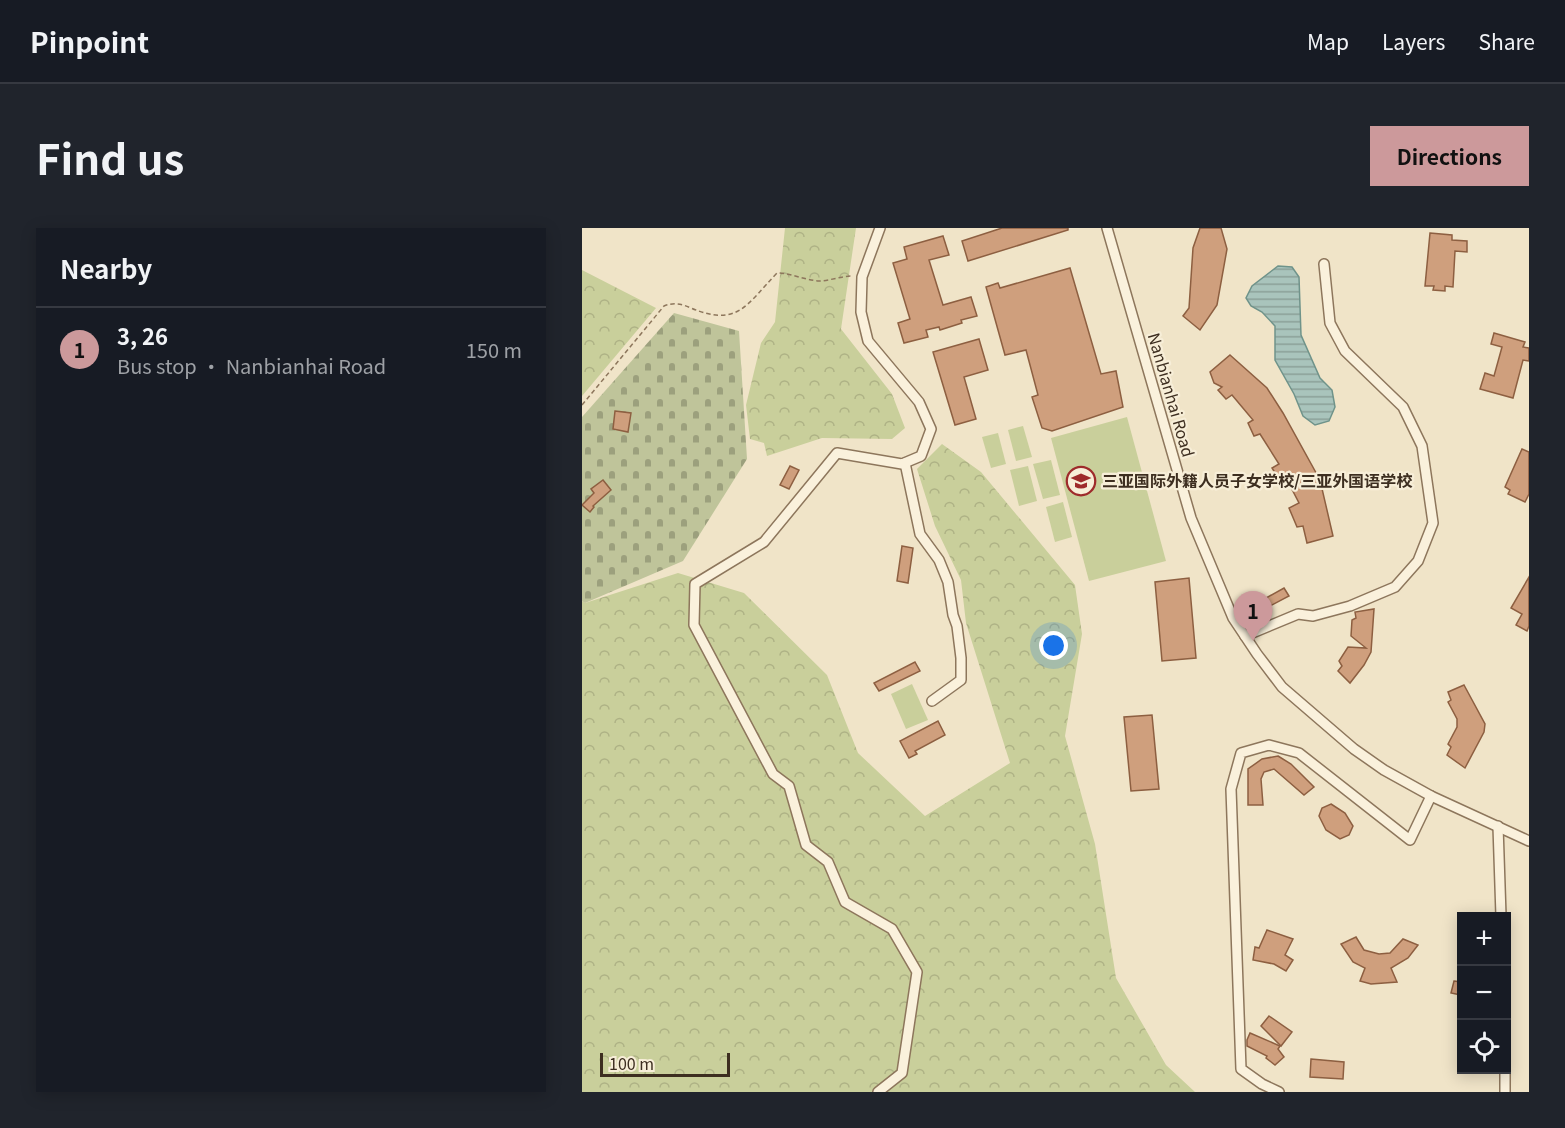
<!DOCTYPE html>
<html lang="en">
<head>
<meta charset="utf-8">
<style>
	body { margin:0; font-family:Georgia,"Noto Sans SC",serif; background:#20242c; color:#f1f3f6 }
	.controls { position:absolute; right:18px; bottom:18px; display:grid; overflow:hidden; border-radius:0px; box-shadow:0 3px 15px #0003 }
	.controls button { width:54px; height:54px; display:grid; place-items:center; padding:0; border:0; border-bottom:2px solid #363941; background:#171b24; color:#f1f3f6; font:30px sans-serif }
	.scale { position:absolute; left:18px; bottom:15px; width:130px; box-sizing:border-box; padding-left:6px; border:3px solid #3d2e20; border-top:0; font-size:16px; line-height:21px; white-space:nowrap; color:#3d2e20; -webkit-text-stroke:4px #f7eed8; paint-order:stroke }
	.you { position:absolute; left:472px; top:418px; width:21px; height:21px; margin:-15px; border:4px solid #fff; border-radius:50%; background:#1a73e8; box-shadow:0 0 0 9px #1a73e833 }
	.badge { display:grid; place-items:center; width:39px; height:39px; border-radius:50%; background:#cc999b; color:#111; font-size:20px; font-weight:700 }
	.pin { position:absolute; translate:-50% -50px; filter:drop-shadow(0 2px 3px #0008) }
	.pin::after { content:''; position:absolute; top:32px; width:21px; height:18px; background:inherit; clip-path:polygon(0 0,100% 0,50% 100%) }
	.list { margin:0; padding:0; list-style:none }
	h2 { display:flex; justify-content:space-between; align-items:center; height:78px; margin:0; padding:0 24px; font-size:26px }
	h2 small { font-size:20px; font-weight:400; color:#9ea1a6 }
	.list li { display:grid; grid-template-columns:39px 1fr auto; gap:18px; align-items:center; box-sizing:border-box; height:84px; padding:0 24px; border-top:2px solid #363941 }
	.list b { display:block; font-size:22px; white-space:nowrap }
	.list p { margin:0; font-size:20px; white-space:nowrap; color:#9ea1a6 }
	.list em { font-size:20px; font-style:normal; color:#9ea1a6 }
	.icon { flex:none; width:33px; height:33px; fill:none; stroke:currentColor; stroke-width:2; stroke-linecap:round; stroke-linejoin:round }
	.map { position:relative; flex:none; width:947px; height:864px; overflow:hidden; border-radius:0px }
	header { display:flex; align-items:center; gap:36px; box-sizing:border-box; height:84px; padding:0 30px; background:#171b24; border-bottom:2px solid #363941 }
	header strong { font-size:28px }
	nav { display:flex; gap:33px; margin-inline-start:auto; font-size:21px }
	.intro { display:flex; align-items:center; justify-content:space-between; box-sizing:border-box; height:144px; padding:0 36px }
	h1 { margin:0; font-size:42px }
	.button { padding:15px 27px; border-radius:0px; background:#cc999b; color:#111; font-size:21px; font-weight:700 }
	main { display:flex; gap:36px; padding:0 36px }
	aside { flex:1; background:#171b24; border-radius:0px; box-shadow:0 3px 15px #0003 }
	.map>svg:first-child { display:block }
</style>
</head>
<body>
<header>
<strong>Pinpoint</strong>
<nav><a>Map</a><a>Layers</a><a>Share</a></nav>
</header>
<div class="intro"><h1>Find us</h1><a class="button">Directions</a></div>
<main>
<aside>
<h2>Nearby<small></small></h2>
<ul class="list">
<li><span class="badge">1</span><div><b>3, 26</b><p>Bus stop · Nanbianhai Road</p></div><em>150 m</em></li>
</ul>
</aside>
<div class="map">
<svg width="947" height="864" viewBox="0 0 947 864">
	<defs>
		<pattern id="forest-crowns" width="20" height="18" patternUnits="userSpaceOnUse" patternTransform="scale(1.5)"><rect width="20" height="18" fill="#c9cf9b"/><path d="M2 6a3 3 0 1 1 6 0M12 15a3 3 0 1 1 6 0" fill="none" stroke="#aeb285"/></pattern>
		<pattern id="cemetery-stones" width="16" height="16" patternUnits="userSpaceOnUse" patternTransform="scale(1.5)"><rect width="16" height="16" fill="#bfc49a"/><path d="M2 7V4a2 2 0 0 1 4 0v3zM10 15v-3a2 2 0 0 1 4 0v3z" fill="#9ca07d"/></pattern>
		<pattern id="water-rules" width="6" height="5" patternUnits="userSpaceOnUse" patternTransform="scale(1.5)"><rect width="6" height="5" fill="#a9c4bc"/><path d="M0 2.5h6" fill="none" stroke="#8ba098"/></pattern>
	</defs>
	<rect width="100%" height="100%" fill="#f0e4c8"/>
	<g fill="url(#forest-crowns)">
		<path d="M 203,0 L 274,0 L 259,101 L 310,166 L 323,200 L 310,211 L 240,210 L 185,228 L 182,215 L 168,211 L 164,177 L 179,115 L 193,94 Z"/>
		<path d="M 0,42 L 74,80 L 0,168 Z"/>
		<path d="M 360,216 L 399,244 L 493,357 L 500,406 L 483,508 L 513,616 L 534,750 L 584,837 L 613,864 L 0,864 L 0,373 L 3,375 L 96,345 L 162,365 L 245,447 L 276,525 L 343,588 L 428,535 L 384,395 L 379,352 L 353,298 L 335,241 Z"/>
	</g>
	<path fill="url(#cemetery-stones)" d="M 92,85 L 157,103 L 165,231 L 101,333 L 3,375 L 0,373 L 0,189 Z"/>
	<g fill="#c9cf9b">
		<path d="M 545,189 L 584,333 L 507,353 L 469,210 Z"/>
		<path d="M 441,198 L 450,229 L 434,233 L 426,202 Z"/>
		<path d="M 416,205 L 424,236 L 409,240 L 400,209 Z"/>
		<path d="M 469,232 L 478,267 L 461,271 L 451,236 Z"/>
		<path d="M 446,238 L 455,273 L 437,278 L 428,242 Z"/>
		<path d="M 481,274 L 490,309 L 473,314 L 464,279 Z"/>
		<path d="M 330,456 L 346,492 L 324,501 L 309,466 Z"/>
	</g>
	<path fill="url(#water-rules)" stroke="#6f938a" stroke-width="1.5" d="M 696,38 L 710,39 L 717,49 L 719,107 L 738,150 L 750,162 L 753,179 L 747,193 L 733,197 L 721,188 L 712,166 L 693,132 L 693,98 L 680,84 L 669,78 L 664,70 L 670,58 Z"/>
	<g fill="#cf9f7d" stroke="#8d5f41" stroke-width="1.5">
		<path d="M 420,0 L 486,0 L 486,2 L 386,33 L 380,13 Z"/>
		<path d="M 618,0 L 639,0 L 645,21 L 635,77 L 618,102 L 601,88 L 607,80 L 611,20 Z"/>
		<path d="M 848,5 L 870,7 L 870,12 L 885,13 L 885,24 L 873,23 L 871,59 L 863,58 L 863,63 L 851,62 L 852,58 L 843,58 Z"/>
		<path d="M 361,8 L 367,27 L 347,32 L 361,77 L 389,69 L 395,88 L 379,92 L 380,95 L 358,102 L 357,99 L 344,102 L 346,109 L 322,115 L 316,95 L 328,91 L 311,35 L 325,31 L 322,19 Z"/>
		<path d="M 488,40 L 519,146 L 534,143 L 541,179 L 470,203 L 460,200 L 450,169 L 456,167 L 444,122 L 423,127 L 404,59 L 416,55 L 418,60 Z"/>
		<path d="M 912,105 L 943,114 L 941,119 L 947,120 L 947,133 L 941,132 L 931,170 L 898,161 L 903,145 L 912,148 L 920,119 L 909,116 Z"/>
		<path d="M 397,111 L 406,142 L 382,149 L 394,191 L 373,197 L 351,124 Z"/>
		<path d="M 648,127 L 685,160 L 701,185 L 738,252 L 751,308 L 725,315 L 721,298 L 715,299 L 707,280 L 717,275 L 703,248 L 697,251 L 690,240 L 697,236 L 678,206 L 672,208 L 666,195 L 671,192 L 650,167 L 644,171 L 636,162 L 640,159 L 632,155 L 628,144 Z"/>
		<path d="M 33,183 L 49,185 L 46,204 L 31,201 Z"/>
		<path d="M 940,221 L 947,224 L 947,266 L 943,274 L 926,266 L 928,262 L 923,259 Z"/>
		<path d="M 208,238 L 217,242 L 207,261 L 198,257 Z"/>
		<path d="M 21,252 L 29,262 L 11,278 L 12,279 L 8,284 L 0,277 L 12,265 L 9,261 Z"/>
		<path d="M 320,318 L 331,320 L 326,355 L 315,353 Z"/>
		<path d="M 947,349 L 947,398 L 945,403 L 934,397 L 940,386 L 929,380 Z"/>
		<path d="M 607,350 L 614,430 L 580,433 L 573,354 Z"/>
		<path d="M 702,360 L 707,368 L 688,378 L 684,370 Z"/>
		<path d="M 792,381 L 789,424 L 782,437 L 768,455 L 756,443 L 760,438 L 757,433 L 766,419 L 784,420 L 769,408 L 770,392 L 774,390 L 773,384 Z"/>
		<path d="M 333,434 L 338,443 L 297,463 L 292,455 Z"/>
		<path d="M 882,457 L 903,496 L 902,504 L 883,540 L 865,527 L 869,519 L 866,516 L 875,499 L 875,491 L 866,474 L 869,472 L 866,464 Z"/>
		<path d="M 570,487 L 577,561 L 549,563 L 542,489 Z"/>
		<path d="M 356,493 L 363,507 L 333,523 L 335,526 L 327,530 L 318,513 Z"/>
		<path d="M 696,528 L 709,536 L 732,559 L 722,567 L 692,541 L 682,544 L 679,551 L 681,577 L 666,577 L 666,541 L 680,531 Z"/>
		<path d="M 749,576 L 763,585 L 771,598 L 767,607 L 758,611 L 744,602 L 737,588 L 740,580 Z"/>
		<path d="M 685,702 L 711,711 L 703,727 L 711,732 L 704,743 L 692,736 L 671,732 L 673,719 L 677,720 Z"/>
		<path d="M 774,709 L 782,722 L 797,726 L 808,725 L 821,711 L 836,717 L 826,730 L 809,740 L 815,754 L 789,756 L 778,753 L 783,740 L 771,734 L 759,716 Z"/>
		<path d="M 872,753 L 879,754 L 879,767 L 869,765 Z"/>
		<path d="M 687,788 L 710,804 L 699,818 L 679,798 Z"/>
		<path d="M 668,805 L 698,818 L 696,821 L 702,829 L 693,837 L 684,830 L 685,828 L 665,818 L 665,812 Z"/>
		<path d="M 729,831 L 762,834 L 761,851 L 728,849 Z"/>
	</g>
	<g fill="none" stroke-linecap="round" stroke-linejoin="round">
		<g stroke="#8d765c" stroke-width="12">
			<g id="minor">
				<path d="M 525,0 L 609,290 L 651,390 L 675,426 L 700,459 L 772,521 L 802,542 L 849,568 L 947,613"/>
				<path d="M 323,235 L 338,306 L 357,332 L 366,354 L 371,387 L 375,398 L 379,430 L 379,452 L 350,473"/>
				<path d="M 663,408 L 716,386 L 731,388 L 768,378 L 813,359 L 836,333 L 851,295 L 840,218 L 821,179 L 763,123 L 748,95 L 742,36"/>
				<path d="M 916,598 L 919,688"/>
				<path d="M 923,842 L 923,864"/>
				<path d="M 296,864 L 320,845 L 335,744 L 310,701 L 263,674 L 246,634 L 224,617 L 207,558 L 191,546 L 112,397 L 113,356 L 182,314 L 255,225 L 320,236 L 339,228 L 349,201 L 337,174 L 286,113 L 279,84 L 280,49 L 298,0"/>
				<path d="M 697,864 L 680,856 L 659,841 L 649,561 L 659,525 L 687,517 L 717,525 L 828,612 L 849,568"/>
			</g>
		</g>
		<path stroke="#8d765c" stroke-width="1.5" stroke-dasharray="4.5 3" stroke-linecap="butt" d="M 0,177 L 82,78 C 92,74 100,76 109,80 C 156,100 165,76 195,45 C 209,45 222,52 237,53 C 247,53 259,48 270,48"/>
		<use href="#minor" stroke="#faf1dc" stroke-width="9"/>
	</g>
	<defs>
		<g id="school-ring" transform="scale(1.5)"><circle r="9.5" fill="#f7eed8" stroke="#9e2a2b" stroke-width="1.5"/><path d="M0-5L7-2L0 1L-7-2ZM-4 1L0 2.5L4 1V4Q0 6-4 4Z" fill="#9e2a2b"/></g>
	</defs>
	<g fill-rule="evenodd">
		<use href="#school-ring" x="499" y="253"/>
	</g>
	<g text-anchor="middle" stroke-width="4.5" stroke-linejoin="round" paint-order="stroke">
		<g font-size="16" fill="#3d2e20" stroke="#f7eed8">
			<text transform="translate(589 167) rotate(74)" y="6">Nanbianhai Road</text>
		</g>
		<g font-size="16" font-weight="bold" fill="#3d2e20" stroke="#f7eed8" text-anchor="start">
			<text x="520" y="259">三亚国际外籍人员子女学校/三亚外国语学校</text>
		</g>
	</g>
</svg>
<div class="controls">
<button>+</button>
<button>−</button>
<button><svg class="icon" aria-label="locate" viewBox="0 0 24 24"><circle cx="12" cy="12" r="6"/><path d="M12 2v4M12 18v4M2 12h4M18 12h4"/></svg></button>
</div>
<div class="scale">100 m</div>
<div class="you"></div>
<div class="pin badge" style="left:671px;top:413px">1</div>
</div>
</main>
</body>
</html>
